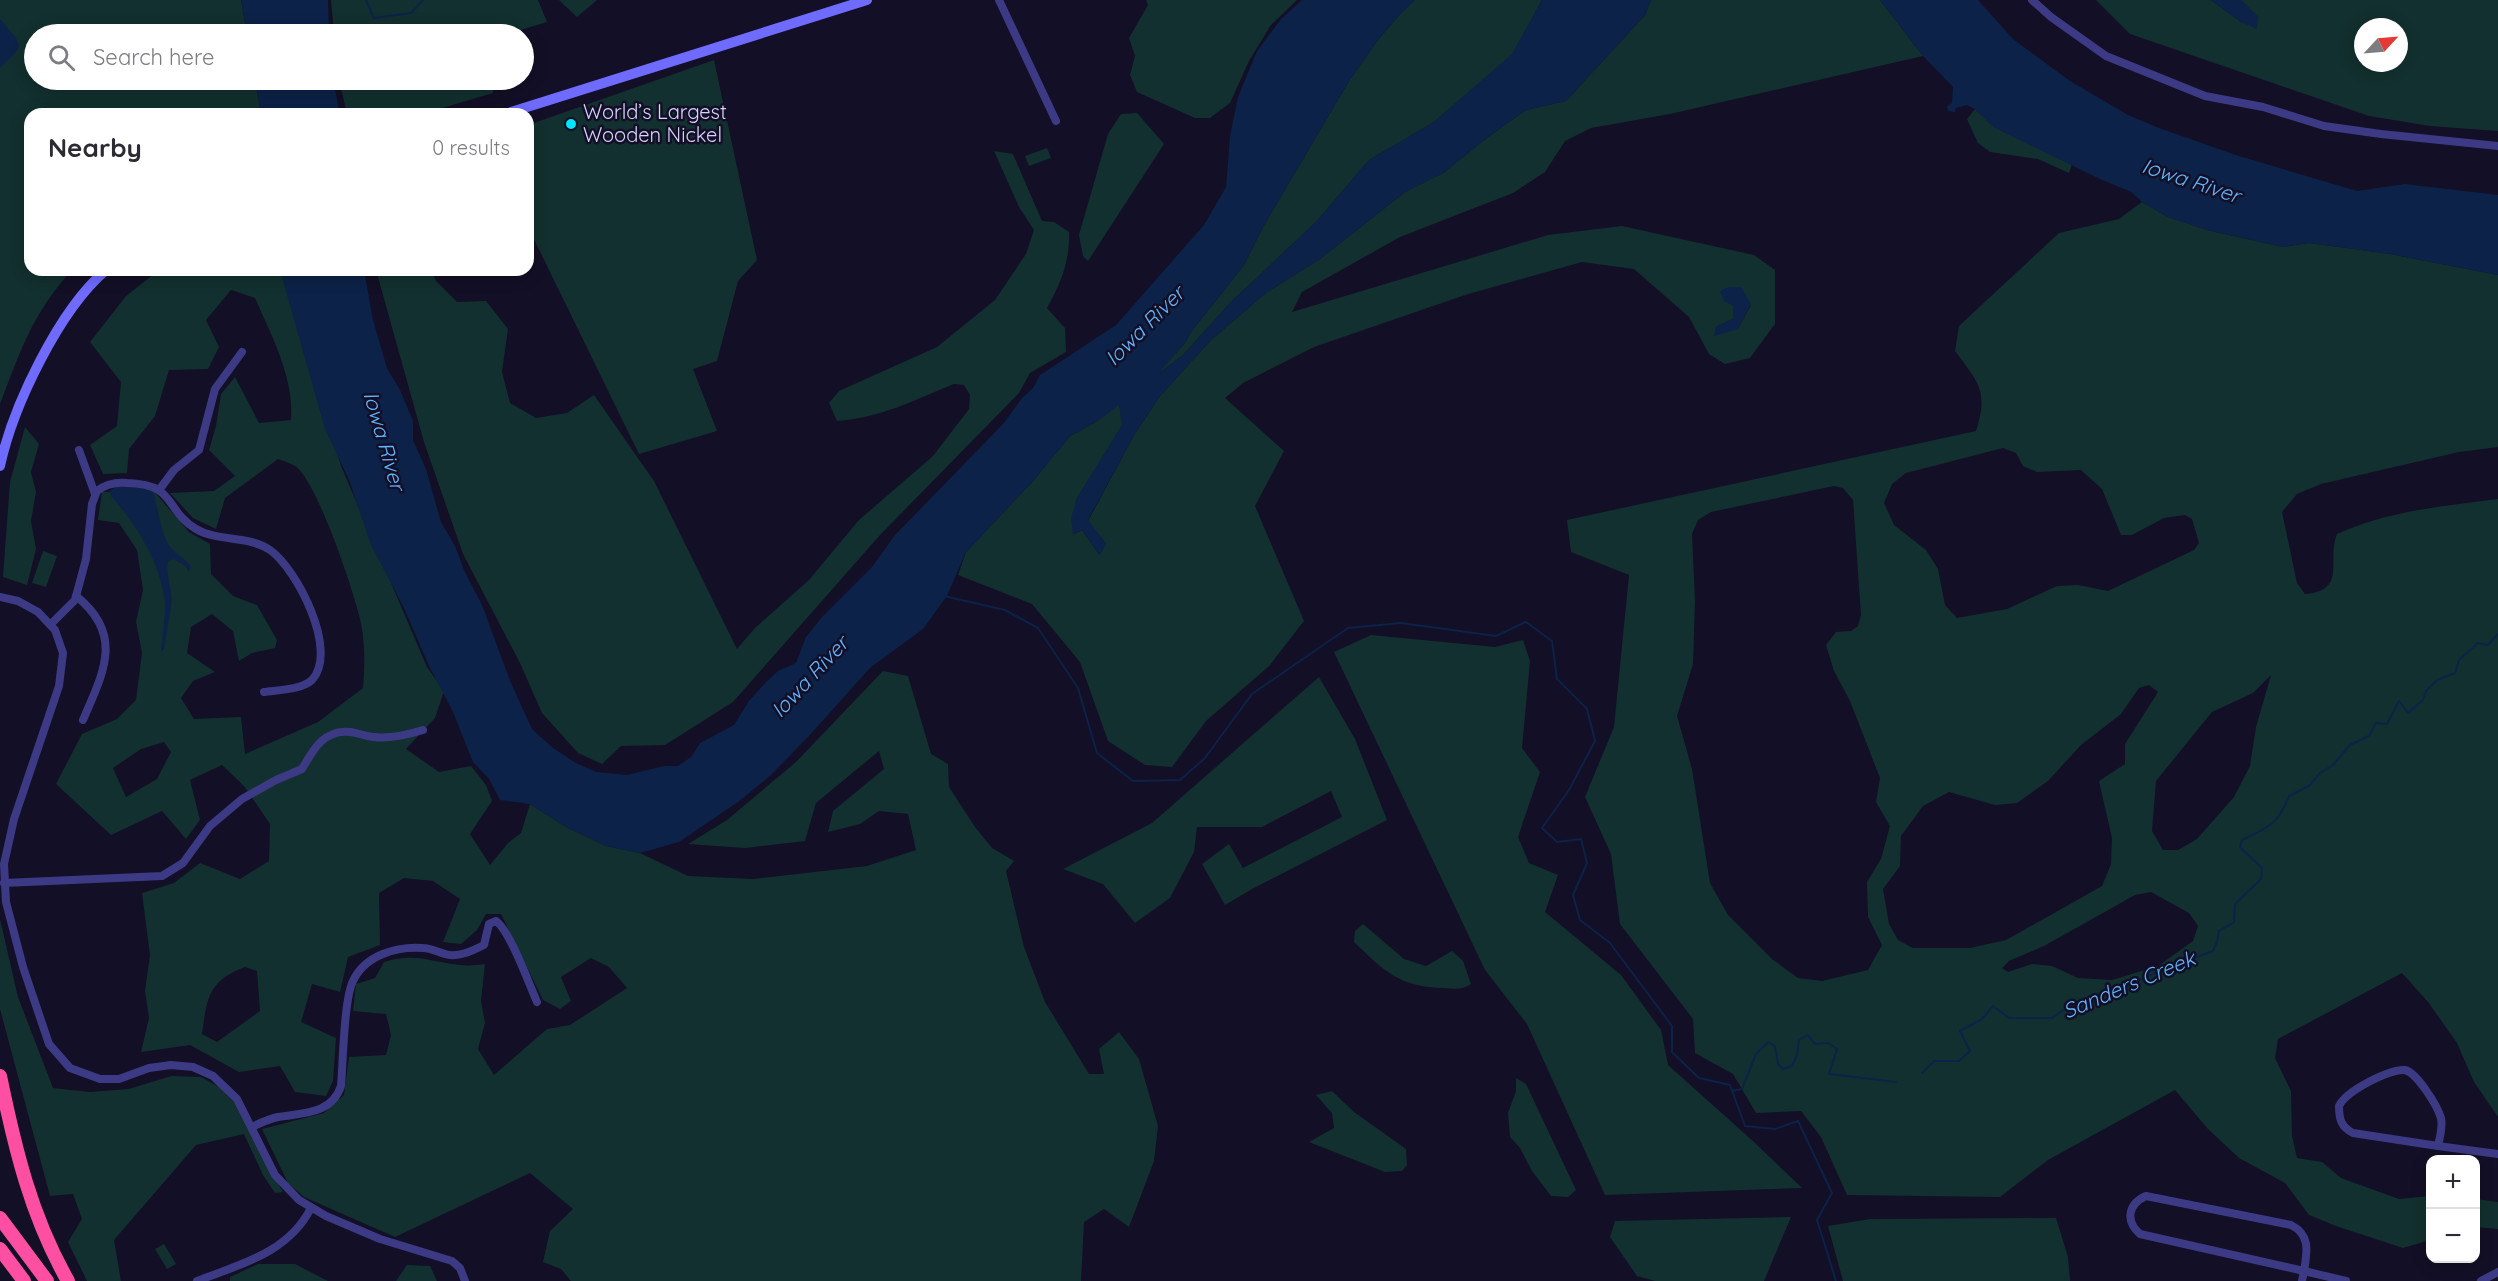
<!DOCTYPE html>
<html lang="en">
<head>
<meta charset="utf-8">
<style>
	body { margin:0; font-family:Quicksand,sans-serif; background:#f7f7f7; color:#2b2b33 }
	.controls { position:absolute; right:18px; bottom:18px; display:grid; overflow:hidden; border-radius:12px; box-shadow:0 3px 15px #0003 }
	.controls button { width:54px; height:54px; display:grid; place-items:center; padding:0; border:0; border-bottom:2px solid #e1e1e2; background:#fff; color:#2b2b33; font:30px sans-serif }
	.compass { position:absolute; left:2354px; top:18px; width:54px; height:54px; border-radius:50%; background:#fff; box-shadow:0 3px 15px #0003; rotate:64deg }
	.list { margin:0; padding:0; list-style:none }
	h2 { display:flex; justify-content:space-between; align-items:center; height:78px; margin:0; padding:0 24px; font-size:26px }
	h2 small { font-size:20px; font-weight:400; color:#7c7c81 }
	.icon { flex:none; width:33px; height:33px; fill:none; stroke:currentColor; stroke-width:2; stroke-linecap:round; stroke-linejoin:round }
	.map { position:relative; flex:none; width:2498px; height:1281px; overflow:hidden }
	.search { position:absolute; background:#fff; box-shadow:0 3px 15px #0003; left:24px; top:24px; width:510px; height:66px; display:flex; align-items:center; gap:15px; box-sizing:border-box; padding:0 21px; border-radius:33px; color:#7c7c81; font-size:22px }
	.panel { position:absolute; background:#fff; box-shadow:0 3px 15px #0003; left:24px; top:108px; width:510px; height:168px; border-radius:18px }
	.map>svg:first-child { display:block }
</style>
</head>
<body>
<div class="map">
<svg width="2498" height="1281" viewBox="0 0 2498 1281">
	<rect width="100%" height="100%" fill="#130f26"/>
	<g fill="#12302f" fill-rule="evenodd">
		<path d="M 0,0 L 241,0 L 247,34 L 34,34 L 34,80 L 255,80 L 261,114 L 30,114 L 30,270 L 72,270 C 32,314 21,350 0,404 Z"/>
		<path d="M 331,0 L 538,0 L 547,22 L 507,34 L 334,34 Z"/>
		<path d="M 559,0 L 597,0 L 577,17 Z"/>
		<path d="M 1146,0 L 1297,0 L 1271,25 L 1249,61 L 1230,103 L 1210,118 L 1195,118 L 1137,92 L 1130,75 L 1135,56 L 1129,38 L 1148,5 Z"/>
		<path d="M 1415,0 L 1542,0 L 1513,54 L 1434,122 L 1369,160 L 1317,221 L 1231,302 L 1183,355 L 1154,377 L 1185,343 L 1191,332 L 1244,265 L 1263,227 L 1349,81 L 1377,41 L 1401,13 Z"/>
		<path d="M 1651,0 L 1880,0 L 1923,56 L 1670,114 L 1591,128 L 1565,141 L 1545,172 L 1513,193 L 1400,237 L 1302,292 L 1292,312 L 1548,235 L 1622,226 L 1754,255 L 1775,270 L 1775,324 L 1750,358 L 1725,364 L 1709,354 L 1689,317 L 1634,269 L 1582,262 L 1465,295 L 1314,347 L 1243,383 L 1225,398 L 1284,451 L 1255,506 L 1304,621 L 1269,666 L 1206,721 L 1172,767 L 1145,765 L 1108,741 L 1080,662 L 1032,604 L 958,575 L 966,552 L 1033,481 L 1070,436 L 1096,422 L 1119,404 L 1123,424 L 1076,500 L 1074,534 L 1082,530 L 1099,554 L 1106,544 L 1088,521 L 1133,437 L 1160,396 L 1211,340 L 1267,292 L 1320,259 L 1405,192 L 1443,173 L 1488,137 L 1526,110 L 1566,101 L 1645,15 ZM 1733,305 L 1751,305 L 1738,328 L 1715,335 L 1716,327 L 1733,319 Z"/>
		<path d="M 2096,0 L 2211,0 L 2241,22 L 2258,17 L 2241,0 L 2498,0 L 2498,131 L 2430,126 L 2369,116 L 2130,34 ZM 2363,27 L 2399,27 L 2399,63 L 2363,63 Z"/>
		<path d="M 714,60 L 757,260 L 738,281 L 717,361 L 693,369 L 717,431 L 639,454 L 528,227 L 528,125 Z"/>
		<path d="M 339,80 L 494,80 L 493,93 L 422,114 L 347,114 Z"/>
		<path d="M 1975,109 L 1994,127 L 2072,164 L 2069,173 L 2038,159 L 1990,152 L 1978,143 L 1967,119 Z"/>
		<path d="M 1137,113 L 1164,144 L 1088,261 L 1083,256 L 1079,235 L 1108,134 L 1121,114 Z"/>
		<path d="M 1047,148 L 1051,158 L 1029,166 L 1025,156 Z"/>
		<path d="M 994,151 L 1013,154 L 1042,221 L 1054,222 L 1069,232 C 1070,261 1061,283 1047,308 L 1065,328 L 1066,352 L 1030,373 L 1019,393 L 880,535 L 733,702 L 665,745 L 621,746 L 602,764 L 578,753 L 542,713 L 520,663 L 463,554 L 424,442 L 376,270 L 431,270 L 436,281 L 457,302 L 486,301 L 508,329 L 502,372 L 510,403 L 536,418 L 567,413 L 594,395 L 654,481 L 737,649 L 754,629 L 809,580 L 859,520 L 933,456 L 969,409 L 970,395 L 964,385 L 954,384 C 915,400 880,418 837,421 L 829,403 L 839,391 L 937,347 L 995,300 L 1026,254 L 1034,230 L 1019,207 Z"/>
		<path d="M 2142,202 L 2168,217 L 2207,230 L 2283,247 L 2309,243 L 2354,249 L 2390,254 L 2498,275 L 2498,447 L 2459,452 L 2321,484 L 2297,494 L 2282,512 L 2297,583 L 2305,594 C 2348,590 2326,561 2337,534 C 2387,511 2444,506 2498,499 L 2498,1117 L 2474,1082 L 2457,1043 L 2428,1002 L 2402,973 L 2278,1039 L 2275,1058 L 2291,1091 L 2292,1136 L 2297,1158 L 2322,1162 L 2341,1178 L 2399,1199 L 2430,1196 L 2430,1240 L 2403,1248 L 2336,1226 L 2309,1215 L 2285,1183 L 2239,1158 L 2208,1129 L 2175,1090 L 2048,1160 L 2000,1197 L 1847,1195 L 1821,1137 L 1801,1111 L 1756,1113 L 1733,1074 L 1695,1053 L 1693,1019 L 1620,924 L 1611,854 L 1585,797 L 1614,727 L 1629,575 L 1571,552 L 1567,520 L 1976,431 C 1989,391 1978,382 1955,351 L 1959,326 L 2059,233 L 2119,219 ZM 2003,448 L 2016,453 L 2023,466 L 2037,472 L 2081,470 L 2102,489 L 2121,535 L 2132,535 L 2164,518 L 2185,515 L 2192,519 L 2199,543 L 2194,550 L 2108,591 L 2078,585 L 2057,586 L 2007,609 L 1957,618 L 1945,605 L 1938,569 L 1926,550 L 1894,525 L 1884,503 L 1892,484 L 1906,473 ZM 1834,486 L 1843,488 L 1853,500 L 1861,615 L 1858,626 L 1851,631 L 1836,632 L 1826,645 L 1834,671 L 1850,701 L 1880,778 L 1876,802 L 1890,826 L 1881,859 L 1867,882 L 1868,917 L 1882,945 L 1868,970 L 1822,981 L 1798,978 L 1772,959 L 1728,915 L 1710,883 L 1692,769 L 1677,716 L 1693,664 L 1695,601 L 1692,534 L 1698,520 L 1711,512 ZM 2271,675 L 2256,727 L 2250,766 L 2234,797 L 2197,839 L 2178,850 L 2163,850 L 2152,831 L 2156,781 L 2212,712 L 2253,693 ZM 2149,685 L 2158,692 L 2125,744 L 2125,764 L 2099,781 L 2112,838 L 2111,864 L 2102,886 L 2006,940 L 1970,948 L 1913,948 L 1898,940 L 1889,924 L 1883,889 L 1900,866 L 1901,836 L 1923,806 L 1949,792 L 1995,805 L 2017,803 L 2048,781 L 2081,745 L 2121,714 L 2139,688 ZM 2151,892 L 2189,913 L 2198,926 L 2193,941 L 2158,966 L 2112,980 L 2078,978 L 2052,966 L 2032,964 L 2008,972 L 2002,968 L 2009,961 L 2044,946 L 2135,895 Z"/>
		<path d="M 159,270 L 281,270 L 341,466 L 427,667 L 444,691 L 435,718 L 406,749 L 439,772 L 471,766 L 486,785 L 492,801 L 470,834 L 490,865 L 508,843 L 521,833 L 530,804 L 566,827 L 606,846 L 640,853 L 688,876 L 753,879 L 867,866 L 916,850 L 908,814 L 879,811 L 860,824 L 828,832 L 833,811 L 884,769 L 879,751 L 816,803 L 805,841 L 745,848 L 688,844 L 727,820 L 796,762 L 883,671 L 908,676 L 931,754 L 948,764 L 949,787 L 975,827 L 992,848 L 1014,861 L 1006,871 L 1024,947 L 1045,1002 L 1089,1074 L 1104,1074 L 1099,1049 L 1119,1032 L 1139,1059 L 1158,1126 L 1154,1161 L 1129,1227 L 1104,1209 L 1084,1222 L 1081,1281 L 571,1281 L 561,1269 L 543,1262 L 550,1231 L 573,1209 L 530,1173 L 395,1237 L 304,1197 L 288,1183 L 262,1129 L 324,1113 L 344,1095 L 349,1057 L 386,1055 L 391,1035 L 386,1014 L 353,1011 L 356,984 L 375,978 L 384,962 C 417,952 429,962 461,965 C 468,966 477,965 485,964 L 481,1001 L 485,1023 L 478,1049 L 494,1075 L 547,1029 L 570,1025 L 627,988 L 609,967 L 591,958 L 561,977 L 571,1001 L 560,1009 L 543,1000 L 501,914 L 486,914 L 477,930 L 461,944 L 443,942 L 460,899 L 433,881 L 404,878 L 379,893 L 380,945 L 348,957 L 340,992 L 312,984 L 301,1022 L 336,1038 L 333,1081 L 326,1096 L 295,1092 L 280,1066 L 239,1072 L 190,1045 L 141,1052 L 149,1018 L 145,991 L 150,955 L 142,893 L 174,883 L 200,863 L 240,879 L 269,861 L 270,824 L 244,786 L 222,765 L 190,780 L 200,820 L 186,839 L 162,811 L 111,835 L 56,784 L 82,734 L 117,719 L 136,700 L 142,653 L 136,622 L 143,590 L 137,550 L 119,523 L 98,520 L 102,492 L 152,489 L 189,532 L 210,544 L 211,574 L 233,596 L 257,605 L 277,640 L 275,648 L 252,653 L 239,661 L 233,631 L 212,614 L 191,627 L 187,653 L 215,672 L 193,681 L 181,698 L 194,719 L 241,717 L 245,754 L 318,722 L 363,688 C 365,666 365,645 361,623 C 355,595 317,480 295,466 C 291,463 283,461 278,459 L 225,498 L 216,529 L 193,518 L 170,493 L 214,491 L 235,476 L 209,450 L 216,426 L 221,394 L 235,377 L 259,423 L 291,420 C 294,377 272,337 255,298 L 231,290 L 206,320 L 219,347 L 208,369 L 169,370 L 155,416 L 129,449 L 127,473 L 103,474 L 90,445 L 117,426 L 121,382 L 90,342 L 126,296 ZM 164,742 L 171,752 L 157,779 L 126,797 L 113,768 L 141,749 ZM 245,967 L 257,971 L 260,1011 L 217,1042 L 202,1034 C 207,998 208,981 245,967 Z"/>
		<path d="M 25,427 L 39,444 L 31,472 L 36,492 L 31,521 L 36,549 L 27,585 L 3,577 L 10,482 Z"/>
		<path d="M 43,551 L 57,556 L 46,587 L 32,583 Z"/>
		<path d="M 1371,635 L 1495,647 L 1523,640 L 1530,661 L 1522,748 L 1540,772 L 1518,837 L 1529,863 L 1558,875 L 1545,912 L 1621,975 L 1661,1030 L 1668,1065 L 1754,1142 L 1802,1188 L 1605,1195 L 1527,1024 L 1485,970 L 1334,652 Z"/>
		<path d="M 1319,677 L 1355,739 L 1387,820 L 1254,888 L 1225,905 L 1202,864 L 1229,844 L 1243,868 L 1342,817 L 1331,791 L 1262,827 L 1197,827 L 1194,852 L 1170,898 L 1135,923 L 1103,884 L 1063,869 L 1152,823 Z"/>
		<path d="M 0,919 L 18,997 L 53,1088 L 90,1092 L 129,1089 L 171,1076 L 201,1077 L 219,1087 L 238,1106 L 267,1165 L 283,1192 L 275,1193 L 263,1175 L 244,1134 L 196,1145 L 114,1240 L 121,1281 L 87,1281 L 68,1242 L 82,1219 L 73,1194 L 50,1196 L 0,1009 Z"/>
		<path d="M 1363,924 L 1404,959 L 1426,966 L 1452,951 L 1463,961 L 1471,984 C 1462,990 1455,989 1444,988 C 1400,987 1385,972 1354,942 L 1355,931 Z"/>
		<path d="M 1516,1078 L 1526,1084 L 1576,1190 L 1568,1197 L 1551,1196 L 1532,1171 L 1520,1148 L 1510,1137 L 1508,1113 L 1516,1091 Z"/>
		<path d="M 1332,1091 L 1354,1112 L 1406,1149 L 1407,1165 L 1402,1171 L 1385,1172 L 1309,1142 L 1334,1128 L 1332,1113 L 1316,1095 Z"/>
		<path d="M 2476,1199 L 2498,1202 L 2498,1229 L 2476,1227 Z"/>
		<path d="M 1791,1217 L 1764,1281 L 1655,1281 L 1637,1276 L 1610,1237 L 1615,1221 Z"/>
		<path d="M 2056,1218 L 2068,1257 L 2070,1281 L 1843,1281 L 1828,1226 L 1870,1219 Z"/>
		<path d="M 164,1244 L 176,1264 L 167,1269 L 155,1249 Z"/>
		<path d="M 258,1264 L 295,1264 L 328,1281 L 230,1281 L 230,1277 Z"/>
		<path d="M 407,1265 L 430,1266 L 437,1281 L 396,1281 Z"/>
	</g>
	<g fill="#0c2248">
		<path d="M 241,0 L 328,0 L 329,34 L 247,34 Z"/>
		<path d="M 1302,0 L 1415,0 L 1401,13 L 1377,41 L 1349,81 L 1263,227 L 1244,265 L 1191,332 L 1185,343 L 1158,374 L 1183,355 L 1231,302 L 1317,221 L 1369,160 L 1434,122 L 1512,54 L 1542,0 L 1651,0 L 1645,15 L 1566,101 L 1526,110 L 1488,137 L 1443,173 L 1405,192 L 1320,259 L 1267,292 L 1211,340 L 1160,396 L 1133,437 L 1088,520 L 1106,544 L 1100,555 L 1082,530 L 1073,534 L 1071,519 L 1076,500 L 1122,425 L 1119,405 L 1096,422 L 1070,436 L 1033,481 L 966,552 L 947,596 L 923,629 L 870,668 L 808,737 L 771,775 L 738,802 L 679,842 L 640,853 L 606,846 L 566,827 L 530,804 L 500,800 L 489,779 L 473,762 L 453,712 L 429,666 L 403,606 L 371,545 L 349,480 L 325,429 L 280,270 L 364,270 L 373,320 L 387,368 L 400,390 L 413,421 L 413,440 L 426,469 L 441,522 L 455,546 L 464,570 L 482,605 L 511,683 L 532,729 L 553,748 L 576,763 L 596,772 L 627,775 L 664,766 L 678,766 L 691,757 L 700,743 L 734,725 L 749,701 L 766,682 L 778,671 L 796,663 L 806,637 L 822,617 L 872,567 L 895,535 L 1004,423 L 1022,398 L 1033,388 L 1040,375 L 1116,325 L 1204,225 L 1226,187 L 1230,136 L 1238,97 L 1257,51 L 1281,19 Z"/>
		<path d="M 1880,0 L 1978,0 L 2013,39 L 2070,81 L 2128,115 L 2159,128 L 2236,155 L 2357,191 L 2405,184 L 2498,195 L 2498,275 L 2390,254 L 2354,249 L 2309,243 L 2283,247 L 2207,230 L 2168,217 L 2142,202 L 2131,192 L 2100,179 L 1993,127 L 1975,109 L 1967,105 L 1956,108 L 1955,112 L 1948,111 L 1947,106 L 1952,103 L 1953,87 L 1923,56 Z"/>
		<path d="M 2211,0 L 2241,0 L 2258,17 L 2257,29 L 2241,22 Z"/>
		<path d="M 0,19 L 16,38 L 19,46 L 16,52 L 0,68 Z"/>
		<path d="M 255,80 L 333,80 L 340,114 L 261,114 Z"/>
		<path d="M 1729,287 L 1741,287 L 1751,304 L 1738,329 L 1714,336 L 1716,327 L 1733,319 L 1733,306 L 1724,301 L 1720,291 Z"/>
		<path d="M 118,485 L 152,489 C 159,508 159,528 169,545 C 174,554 185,557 190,566 L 189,572 L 185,566 L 174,559 L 168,561 C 165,575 173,590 171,605 C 170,619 166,634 164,649 L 161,652 C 162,634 167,612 164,595 C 157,557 136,525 111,496 L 109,491 Z"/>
	</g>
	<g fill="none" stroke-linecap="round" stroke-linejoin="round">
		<g stroke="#0c2248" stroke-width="2">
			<path d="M 366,0 L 374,18 L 411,13 L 423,0"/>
			<path d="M 944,596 L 1005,610 L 1038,628 L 1078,688 L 1097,753 L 1133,781 L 1180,780 L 1205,758 L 1252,694 L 1348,628 L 1401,623 L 1496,636 L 1526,622 L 1552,641 L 1557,679 L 1587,709 L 1595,741 L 1569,790 L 1542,828 L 1557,842 L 1581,839 L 1587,863 L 1573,895 L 1580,920 L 1610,943 L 1672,1026 L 1672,1052 L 1699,1078 L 1730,1085 L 1745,1126 L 1775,1129 L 1798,1121 L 1832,1193 L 1817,1220 L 1836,1281"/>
			<path d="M 1922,1073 L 1934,1061 L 1959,1061 L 1970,1051 L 1960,1031 L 1982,1019 L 1993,1006 L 2009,1018 L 2052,1018 L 2069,1006 L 2090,1003 L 2159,971 L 2213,951 L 2217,942 L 2219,931 L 2234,922 L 2235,904 L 2261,879 L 2262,868 L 2240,847 L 2242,840 C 2270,826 2277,826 2289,796 L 2309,786 L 2320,773 L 2333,765 L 2350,745 L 2369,736 L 2376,723 L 2387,724 L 2399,701 L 2408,713 L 2423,700 L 2426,691 L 2437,680 L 2455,673 L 2459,660 L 2478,643 L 2488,645 L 2498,634"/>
			<path d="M 1732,1091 L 1742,1089 L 1756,1054 L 1768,1042 L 1775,1046 L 1778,1064 L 1783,1069 L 1792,1066 L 1797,1055 L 1799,1040 L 1808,1035 L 1815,1044 L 1828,1043 L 1837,1049 L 1829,1074 L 1896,1082"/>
		</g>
		<g stroke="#3d3a85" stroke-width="8">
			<path d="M 999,0 L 1056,121"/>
			<path d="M 2032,0 L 2051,17 L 2106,56 L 2205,96 L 2263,107 L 2324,126 L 2381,134 L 2498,146"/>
			<path d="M 79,450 L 95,494"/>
			<path d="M 159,490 L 174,470 L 199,450 L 215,389 L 242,352"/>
			<path d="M 76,596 C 125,635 103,673 83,720"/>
			<path d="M 0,597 L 18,601 L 38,612 L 55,630 L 63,653 L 59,686 L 14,819 L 4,864 L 6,902 L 23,967 L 49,1044 L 70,1068 L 100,1079 L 119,1079 L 149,1068 L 171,1065 L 193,1067 L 213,1076 L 237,1099 L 275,1175 L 299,1200 L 326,1216 L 380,1239 L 452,1261 L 460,1268 L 465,1281"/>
			<path d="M 51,624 L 75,600 L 86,559 L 92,504 L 97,491 C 106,484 116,482 127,483 C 177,484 164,510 196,529 C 218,542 248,535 270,550 C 297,569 339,651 312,680 C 301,690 278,690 264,692"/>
			<path d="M 4,883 L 162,876 L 183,863 L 210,826 L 242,799 L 276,780 L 302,769 C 313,750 324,729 350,732 C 358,733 365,736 373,737 C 390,739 407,735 423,730"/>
			<path d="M 2405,1070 C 2417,1073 2437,1105 2441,1118 C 2443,1126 2440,1137 2438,1146 L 2353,1133 C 2341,1127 2339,1119 2339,1106 C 2346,1091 2389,1069 2405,1070 Z"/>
			<path d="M 252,1127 C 260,1123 269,1119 278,1117 C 303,1113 332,1114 341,1086 C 343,1062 344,999 353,981 C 365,955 397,946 423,948 C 431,948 437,952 445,954 C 458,958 472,951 484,945 L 489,924 L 496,921 C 510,931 529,984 537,1002"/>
			<path d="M 2438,1146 L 2498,1154"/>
			<path d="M 2146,1196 L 2291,1225 C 2311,1235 2307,1252 2304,1271 L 2140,1234 C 2125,1221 2128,1204 2146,1196 Z"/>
			<path d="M 197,1281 C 241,1264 288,1253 311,1208"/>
			<path d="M 2302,1281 L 2304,1271 L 2346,1281"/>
			<path d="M 2481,1281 L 2498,1272"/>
		</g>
		<g stroke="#6f6bff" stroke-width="10">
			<path d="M 505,114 L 867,0"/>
			<path d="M 0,466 C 13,406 59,310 106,270"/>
		</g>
		<g stroke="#ff4fa3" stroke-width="14">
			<path d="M 0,1076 C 15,1149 31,1216 68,1281"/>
			<path d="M 0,1218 L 47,1281"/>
			<path d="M 0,1249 L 24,1281"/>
		</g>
	</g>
	<circle fill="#00e5ff" stroke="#130f26" stroke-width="2" cx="571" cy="124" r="6"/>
	<g text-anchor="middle" stroke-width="5" stroke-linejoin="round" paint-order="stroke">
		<g font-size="20" fill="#d9d4ff" stroke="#130f26" text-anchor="start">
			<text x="583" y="119">World’s Largest<tspan x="583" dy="23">Wooden Nickel</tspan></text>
		</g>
		<g font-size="21" font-style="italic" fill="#62b6ff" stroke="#130f26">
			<text transform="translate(2191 181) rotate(18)" y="7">Iowa River</text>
			<text transform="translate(1145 326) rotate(-45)" y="7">Iowa River</text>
			<text transform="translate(384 441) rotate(74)" y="7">Iowa River</text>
			<text transform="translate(810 677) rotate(-47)" y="7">Iowa River</text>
			<text transform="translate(2129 985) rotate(-23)" y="7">Sanders Creek</text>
		</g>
	</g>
</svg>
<div class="controls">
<button>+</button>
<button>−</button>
</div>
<svg class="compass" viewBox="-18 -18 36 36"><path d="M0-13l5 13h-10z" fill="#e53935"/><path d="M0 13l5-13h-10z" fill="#7c7c81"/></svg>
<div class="search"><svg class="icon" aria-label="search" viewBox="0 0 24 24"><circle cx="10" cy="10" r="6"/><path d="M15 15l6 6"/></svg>Search here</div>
<section class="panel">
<h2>Nearby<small>0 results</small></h2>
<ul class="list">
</ul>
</section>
</div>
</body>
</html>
